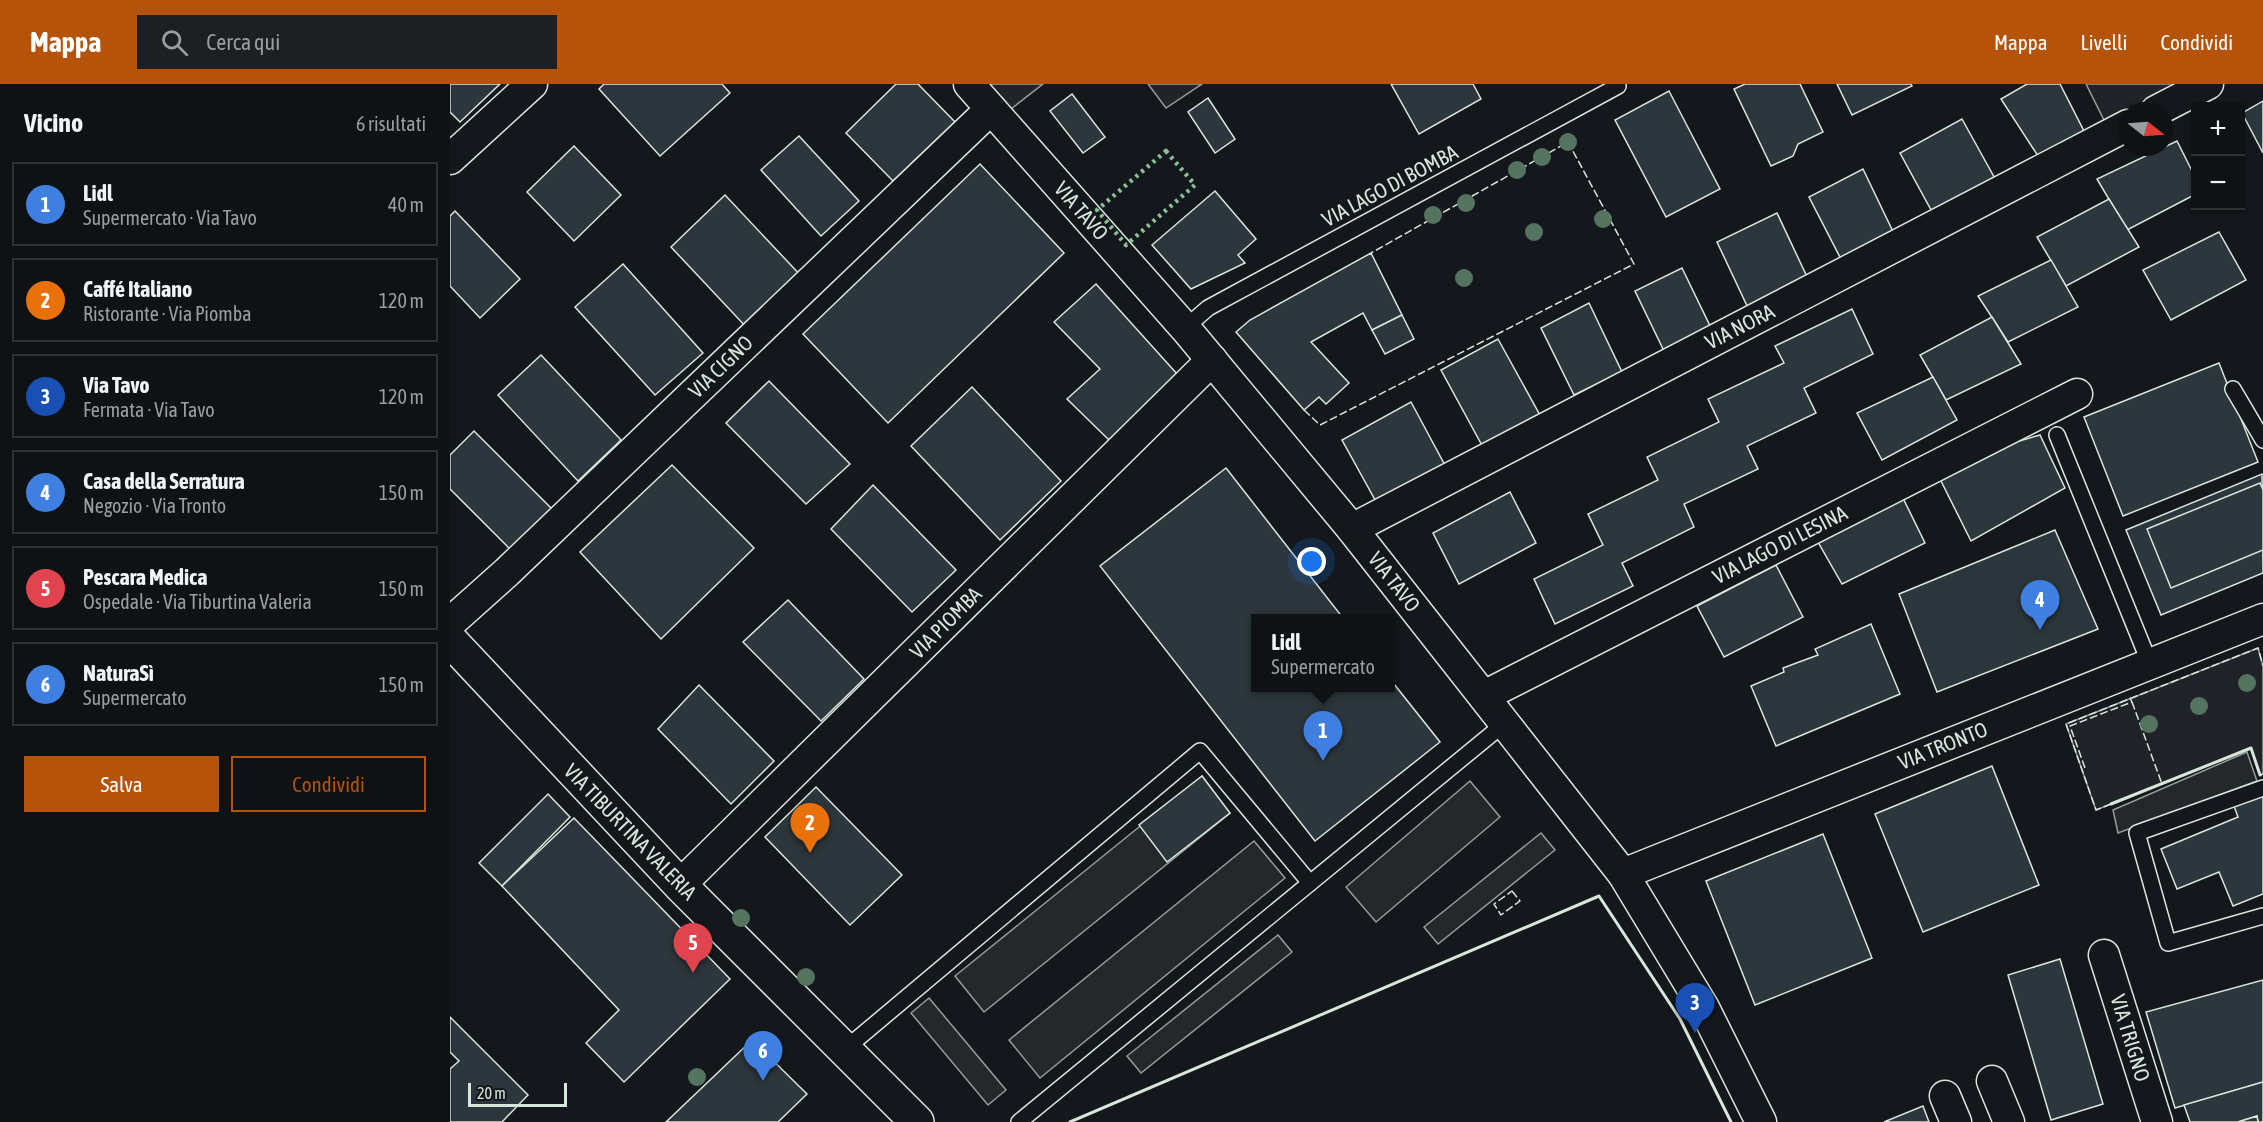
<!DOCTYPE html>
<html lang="it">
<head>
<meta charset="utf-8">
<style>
	body { margin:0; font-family:"Asap Condensed",sans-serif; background:#1d2022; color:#f1f3f6 }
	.controls { position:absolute; right:18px; top:18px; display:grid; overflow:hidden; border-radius:0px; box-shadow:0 2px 4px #0004 }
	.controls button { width:54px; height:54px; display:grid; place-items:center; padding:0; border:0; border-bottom:2px solid #2f3234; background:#0f1215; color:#f1f3f6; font:30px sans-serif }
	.compass { position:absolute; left:1669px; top:18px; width:54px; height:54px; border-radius:50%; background:#0f1215; box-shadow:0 2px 4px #0004; rotate:107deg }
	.scale { position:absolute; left:18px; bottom:15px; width:99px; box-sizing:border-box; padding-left:6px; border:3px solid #d8e6dc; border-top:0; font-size:16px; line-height:21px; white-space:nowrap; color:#d8e6dc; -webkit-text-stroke:4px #14181c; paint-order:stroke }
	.you { position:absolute; left:862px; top:478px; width:21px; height:21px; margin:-15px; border:4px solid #fff; border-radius:50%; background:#1a73e8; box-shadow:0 0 0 9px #1a73e833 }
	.badge { display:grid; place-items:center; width:39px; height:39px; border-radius:50%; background:#b45309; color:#fff; font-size:20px; font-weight:700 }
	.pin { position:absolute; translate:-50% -50px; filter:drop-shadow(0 2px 3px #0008) }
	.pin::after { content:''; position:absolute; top:32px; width:21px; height:18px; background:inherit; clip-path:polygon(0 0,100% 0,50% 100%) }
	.popup { position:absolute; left:801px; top:530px; width:144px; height:78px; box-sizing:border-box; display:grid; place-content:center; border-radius:0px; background:#0f1215; filter:drop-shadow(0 2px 4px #0005); font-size:20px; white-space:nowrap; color:#9b9ea0 }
	.popup b { font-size:22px; color:#f1f3f6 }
	.popup::after { content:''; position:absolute; left:50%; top:100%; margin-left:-12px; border:12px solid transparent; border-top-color:#0f1215 }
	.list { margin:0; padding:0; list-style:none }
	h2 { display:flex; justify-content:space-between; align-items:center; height:78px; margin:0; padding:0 24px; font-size:26px }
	h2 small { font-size:20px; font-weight:400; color:#9b9ea0 }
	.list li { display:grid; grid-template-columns:39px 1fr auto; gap:18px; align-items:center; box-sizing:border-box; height:84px; margin:0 12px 12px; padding:0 12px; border:2px solid #2f3234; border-radius:0px }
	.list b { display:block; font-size:22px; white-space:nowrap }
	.list p { margin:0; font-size:20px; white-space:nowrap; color:#9b9ea0 }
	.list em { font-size:20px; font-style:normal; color:#9b9ea0 }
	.actions { display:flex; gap:12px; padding:18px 24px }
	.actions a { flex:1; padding:14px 0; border:2px solid #b45309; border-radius:0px; text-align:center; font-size:21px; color:#b45309 }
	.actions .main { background:#b45309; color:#fff }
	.icon { flex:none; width:33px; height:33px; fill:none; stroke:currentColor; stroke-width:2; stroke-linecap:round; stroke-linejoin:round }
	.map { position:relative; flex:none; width:1813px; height:1038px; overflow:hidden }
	header { display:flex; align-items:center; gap:36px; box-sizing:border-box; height:84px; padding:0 30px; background:#b45309; color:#fff }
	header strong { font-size:28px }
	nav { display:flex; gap:33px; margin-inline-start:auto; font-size:21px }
	.search { width:420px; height:54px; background:#1d2022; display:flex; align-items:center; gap:15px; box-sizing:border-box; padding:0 21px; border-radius:0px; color:#9b9ea0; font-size:22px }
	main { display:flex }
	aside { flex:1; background:#0f1215 }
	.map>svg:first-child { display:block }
</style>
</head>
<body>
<header>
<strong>Mappa</strong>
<div class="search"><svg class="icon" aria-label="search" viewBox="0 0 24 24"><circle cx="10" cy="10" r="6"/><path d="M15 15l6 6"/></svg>Cerca qui</div>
<nav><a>Mappa</a><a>Livelli</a><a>Condividi</a></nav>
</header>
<main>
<aside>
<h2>Vicino<small>6 risultati</small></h2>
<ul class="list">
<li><span class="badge" style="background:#3f7fe0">1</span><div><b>Lidl</b><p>Supermercato · Via Tavo</p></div><em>40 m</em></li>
<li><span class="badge" style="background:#e8710a">2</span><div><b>Caffé Italiano</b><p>Ristorante · Via Piomba</p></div><em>120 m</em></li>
<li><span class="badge" style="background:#1a4fb4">3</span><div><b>Via Tavo</b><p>Fermata · Via Tavo</p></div><em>120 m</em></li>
<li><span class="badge" style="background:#3f7fe0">4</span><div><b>Casa della Serratura</b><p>Negozio · Via Tronto</p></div><em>150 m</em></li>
<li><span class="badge" style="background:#e0444e">5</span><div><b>Pescara Medica</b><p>Ospedale · Via Tiburtina Valeria</p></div><em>150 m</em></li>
<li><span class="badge" style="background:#3f7fe0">6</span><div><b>NaturaSì</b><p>Supermercato</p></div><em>150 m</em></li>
</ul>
<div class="actions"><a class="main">Salva</a><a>Condividi</a></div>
</aside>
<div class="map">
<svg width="1813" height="1038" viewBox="0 0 1813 1038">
	<rect width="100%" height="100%" fill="#14181c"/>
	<g fill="#202428" stroke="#939e99" stroke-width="1.5">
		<path d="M 531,0 L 593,0 L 557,28 Z"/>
		<path d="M 698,0 L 752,0 L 716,24 Z"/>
		<path d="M 1636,0 L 1738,0 L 1689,27 L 1678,27 L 1658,44 Z"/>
		<path d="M 1808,564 L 1813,582 L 1813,690 L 1810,691 L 1801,664 L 1646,726 L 1616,640 Z"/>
	</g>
	<g fill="#24282b" stroke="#939e99" stroke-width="1.5">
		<path d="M 1797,668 L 1807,697 L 1668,749 L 1663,726 Z"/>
		<path d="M 752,692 L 780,729 L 534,928 L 505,892 Z"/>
		<path d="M 1020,697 L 1050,733 L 926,838 L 896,803 Z"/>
		<path d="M 1091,749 L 1105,766 L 988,860 L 974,843 Z"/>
		<path d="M 804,757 L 835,794 L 590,994 L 559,956 Z"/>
		<path d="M 828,851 L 842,868 L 691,989 L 677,972 Z"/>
		<path d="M 479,914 L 556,1006 L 538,1021 L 461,929 Z"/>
	</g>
	<g fill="#2c363c" stroke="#d8e6dc" stroke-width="1.5">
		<path d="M 0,0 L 50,0 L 10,38 L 0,28 Z"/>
		<path d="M 154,0 L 272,0 L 280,9 L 210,72 L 149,5 Z"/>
		<path d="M 446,0 L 468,0 L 505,38 L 443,97 L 396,49 Z"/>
		<path d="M 941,0 L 1023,0 L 1031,15 L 969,50 Z"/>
		<path d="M 1295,0 L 1350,0 L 1373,48 L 1348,60 L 1343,72 L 1321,82 L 1284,5 Z"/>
		<path d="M 1387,0 L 1461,0 L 1462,2 L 1402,31 Z"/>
		<path d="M 1577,0 L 1610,0 L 1637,53 L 1590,75 L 1551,15 Z"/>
		<path d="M 1219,7 L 1270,105 L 1216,133 L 1165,36 Z"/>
		<path d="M 622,10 L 655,53 L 633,69 L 600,27 Z"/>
		<path d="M 758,14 L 785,55 L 765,69 L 738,28 Z"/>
		<path d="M 1813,17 L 1813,69 L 1792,29 Z"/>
		<path d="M 1512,35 L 1548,100 L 1486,135 L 1450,69 Z"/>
		<path d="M 349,52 L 409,117 L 371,152 L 311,86 Z"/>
		<path d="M 1727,57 L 1746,95 L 1746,110 L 1677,146 L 1647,95 Z"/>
		<path d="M 124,62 L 171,111 L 124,157 L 77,108 Z"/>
		<path d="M 530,80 L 614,169 L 438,339 L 353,250 Z"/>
		<path d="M 1413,85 L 1447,156 L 1394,181 L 1359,113 Z"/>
		<path d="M 765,107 L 806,155 L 788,171 L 795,179 L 741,205 L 702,161 Z"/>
		<path d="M 275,111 L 353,194 L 298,245 L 221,163 Z"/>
		<path d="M 1659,115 L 1689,163 L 1616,202 L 1587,153 Z"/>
		<path d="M 5,127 L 70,195 L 30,234 L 0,202 L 0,132 Z"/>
		<path d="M 1327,129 L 1359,197 L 1299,226 L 1267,158 Z"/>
		<path d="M 1769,148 L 1796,196 L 1721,236 L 1693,186 Z"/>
		<path d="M 921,169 L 952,231 L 922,246 L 913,229 L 861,258 L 899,299 L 876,320 L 869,313 L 854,326 L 786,248 L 800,236 Z"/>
		<path d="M 1601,176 L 1628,223 L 1558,258 L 1528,212 Z"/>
		<path d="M 173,180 L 253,269 L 205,311 L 125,223 Z"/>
		<path d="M 1232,184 L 1262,246 L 1215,269 L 1185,207 Z"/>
		<path d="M 646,200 L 728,291 L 659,356 L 617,315 L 650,285 L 604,238 Z"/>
		<path d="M 1139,219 L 1172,288 L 1124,311 L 1091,244 Z"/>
		<path d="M 1402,225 L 1423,270 L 1354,304 L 1366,329 L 1297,362 L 1308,385 L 1234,420 L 1244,443 L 1172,479 L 1183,502 L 1105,540 L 1084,495 L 1153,461 L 1138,430 L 1208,396 L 1197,373 L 1269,338 L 1258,315 L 1334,279 L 1325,262 Z"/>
		<path d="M 952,231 L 964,255 L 935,270 L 922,246 Z"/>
		<path d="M 1542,233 L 1571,280 L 1496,316 L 1470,271 Z"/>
		<path d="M 1048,255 L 1091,333 L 1034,365 L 991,286 Z"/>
		<path d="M 91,271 L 171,356 L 128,397 L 48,311 Z"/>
		<path d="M 1769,279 L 1808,378 L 1673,432 L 1634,333 Z"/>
		<path d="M 1483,293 L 1507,336 L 1432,376 L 1407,329 Z"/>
		<path d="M 319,297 L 400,380 L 356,420 L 276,339 Z"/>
		<path d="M 522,303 L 611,397 L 550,456 L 461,362 Z"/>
		<path d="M 961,318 L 997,385 L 929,423 L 892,356 Z"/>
		<path d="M 24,347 L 107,430 L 66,471 L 0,405 L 0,371 Z"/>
		<path d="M 1590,351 L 1615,404 L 1521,457 L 1490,395 L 1542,365 Z"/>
		<path d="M 222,381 L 304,464 L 211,555 L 130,468 Z"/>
		<path d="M 776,384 L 893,534 L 806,534 L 806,604 L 940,604 L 940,595 L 990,658 L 865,757 L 650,482 Z"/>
		<path d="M 1812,390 L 1813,489 L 1711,531 L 1676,446 Z"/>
		<path d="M 1810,399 L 1813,406 L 1813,466 L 1721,504 L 1697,445 Z"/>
		<path d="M 423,401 L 506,486 L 462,528 L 381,445 Z"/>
		<path d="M 1449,406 L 1475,459 L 1392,500 L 1364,451 Z"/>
		<path d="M 1060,408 L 1086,459 L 1009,500 L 983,449 Z"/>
		<path d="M 1605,446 L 1648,545 L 1487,608 L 1449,510 Z"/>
		<path d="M 1326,481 L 1353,533 L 1274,573 L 1247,522 Z"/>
		<path d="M 338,516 L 414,595 L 371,637 L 293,558 Z"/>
		<path d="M 1421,540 L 1450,610 L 1326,662 L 1301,602 L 1334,588 L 1333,584 L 1368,571 L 1365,565 Z"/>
		<path d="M 249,601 L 324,677 L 281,720 L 208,645 Z"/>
		<path d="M 1542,682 L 1589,801 L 1473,848 L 1425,730 Z"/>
		<path d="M 752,692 L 780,729 L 717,778 L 689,741 Z"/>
		<path d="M 366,703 L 452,791 L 400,841 L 315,753 Z"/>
		<path d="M 98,710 L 120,733 L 52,802 L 29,779 Z"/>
		<path d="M 1813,710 L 1813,810 L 1783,822 L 1769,788 L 1727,805 L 1711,765 L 1788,733 L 1784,722 Z"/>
		<path d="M 124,734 L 280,895 L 174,998 L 136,959 L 169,926 L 52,802 Z"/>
		<path d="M 1373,750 L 1422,874 L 1305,921 L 1256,797 Z"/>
		<path d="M 1610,875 L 1653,1020 L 1601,1036 L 1558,891 Z"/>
		<path d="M 1813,896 L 1813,998 L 1725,1024 L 1696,928 Z"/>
		<path d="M 0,933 L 78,1011 L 52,1038 L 0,1038 L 0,985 L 9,977 L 0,968 Z"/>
		<path d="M 302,956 L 357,1010 L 328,1038 L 216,1038 Z"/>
		<path d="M 1813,998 L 1813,1038 L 1808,1038 L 1807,1032 L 1788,1038 L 1740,1038 L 1734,1021 Z"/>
		<path d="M 1473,1022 L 1479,1038 L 1434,1038 Z"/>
		<path d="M 1807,1032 L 1808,1038 L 1788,1038 Z"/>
	</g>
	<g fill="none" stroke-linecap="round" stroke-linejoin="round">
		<g stroke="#d8e6dc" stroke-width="18">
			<g id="lane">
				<path d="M 735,244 L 758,224 L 1168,2"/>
				<path d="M 1783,305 L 1813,356"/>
				<path d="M 1607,351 L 1700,580"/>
				<path d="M 1813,704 L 1687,749 L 1718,859 L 1813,832"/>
				<path d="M 394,966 L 750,667 L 860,799"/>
				<path d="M 569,1038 L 1055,639"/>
			</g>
		</g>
		<g stroke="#d8e6dc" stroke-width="33">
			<g id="street">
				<path d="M 519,0 L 735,244 L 902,445 L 1173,790 L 1254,924 L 1311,1038"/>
				<path d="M 1706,27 L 1758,0"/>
				<path d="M 0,75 L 82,0"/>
				<path d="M 902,445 L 1678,41"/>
				<path d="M 0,539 L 57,488 L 541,25"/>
				<path d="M 1034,612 L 1627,310"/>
				<path d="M 1173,790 L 1813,535"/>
				<path d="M 230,801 L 762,276"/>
				<path d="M 1654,871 L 1707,1038"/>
				<path d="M 1542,997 L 1559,1038"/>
				<path d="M 1495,1012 L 1506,1038"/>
			</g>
		</g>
		<g stroke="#d8e6dc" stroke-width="36">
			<path id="primary" d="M 0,556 L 230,801 L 467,1038"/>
		</g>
		<use href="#lane" stroke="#14181c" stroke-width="15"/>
		<use href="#street" stroke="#14181c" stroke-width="30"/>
		<use href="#primary" stroke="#14181c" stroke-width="33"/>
		<path stroke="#8ac095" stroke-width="4.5" stroke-dasharray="3 4.5" stroke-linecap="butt" d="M 716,67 L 745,101 L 676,161 L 647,126 Z"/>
		<g stroke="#d8e6dc" stroke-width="1.5" stroke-dasharray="8 3" stroke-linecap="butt">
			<path d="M 854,326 L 870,341 L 1184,180 L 1118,58 L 921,169"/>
			<path d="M 1682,618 L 1712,700"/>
			<path d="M 1635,684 L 1620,642 L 1682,618 L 1680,614"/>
			<path d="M 1810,691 L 1813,690"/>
			<path d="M 1661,720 L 1646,726 L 1616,640 L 1808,564 L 1813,582"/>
			<path d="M 1062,807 L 1070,817 L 1051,831 L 1044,820 Z"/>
		</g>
		<g stroke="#d8e6dc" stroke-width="3">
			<path d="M 1661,720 L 1801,664 L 1810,691"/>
			<path d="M 620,1038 L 1149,812 L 1230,935 L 1281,1038"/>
		</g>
	</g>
	<g fill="#55745f">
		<circle cx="1118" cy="58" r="9"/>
		<circle cx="1092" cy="73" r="9"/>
		<circle cx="1067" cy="86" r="9"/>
		<circle cx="1016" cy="119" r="9"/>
		<circle cx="983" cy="131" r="9"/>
		<circle cx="1153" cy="135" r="9"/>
		<circle cx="1084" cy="148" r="9"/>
		<circle cx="1014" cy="194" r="9"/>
		<circle cx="1797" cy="599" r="9"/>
		<circle cx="1749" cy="622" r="9"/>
		<circle cx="1699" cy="640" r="9"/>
		<circle cx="291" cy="834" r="9"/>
		<circle cx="356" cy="893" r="9"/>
		<circle cx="247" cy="993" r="9"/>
	</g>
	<g text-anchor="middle" stroke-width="4.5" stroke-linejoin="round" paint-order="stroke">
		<g font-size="21" fill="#d8e6dc" stroke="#14181c">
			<text transform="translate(940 102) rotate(-28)" y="7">VIA LAGO DI BOMBA</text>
			<text transform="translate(631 127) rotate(49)" y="7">VIA TAVO</text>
			<text transform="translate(1290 243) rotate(-27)" y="7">VIA NORA</text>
			<text transform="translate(271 283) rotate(-44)" y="7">VIA CIGNO</text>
			<text transform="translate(1330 461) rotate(-27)" y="7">VIA LAGO DI LESINA</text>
			<text transform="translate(944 498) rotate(52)" y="7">VIA TAVO</text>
			<text transform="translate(496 539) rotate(-45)" y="7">VIA PIOMBA</text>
			<text transform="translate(1493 662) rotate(-22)" y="7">VIA TRONTO</text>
			<text transform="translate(180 748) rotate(46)" y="7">VIA TIBURTINA VALERIA</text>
			<text transform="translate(1680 954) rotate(73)" y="7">VIA TRIGNO</text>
		</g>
	</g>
</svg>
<div class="controls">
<button>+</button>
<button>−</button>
</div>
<svg class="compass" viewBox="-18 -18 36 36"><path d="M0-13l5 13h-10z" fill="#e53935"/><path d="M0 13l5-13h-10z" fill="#9b9ea0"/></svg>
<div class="scale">20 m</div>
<div class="you"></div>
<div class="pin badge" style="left:873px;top:677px;background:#3f7fe0">1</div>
<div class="popup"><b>Lidl</b>Supermercato</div>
<div class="pin badge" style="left:360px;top:769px;background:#e8710a">2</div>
<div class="pin badge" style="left:1245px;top:949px;background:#1a4fb4">3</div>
<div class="pin badge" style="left:1590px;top:546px;background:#3f7fe0">4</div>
<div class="pin badge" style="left:243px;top:889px;background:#e0444e">5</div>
<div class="pin badge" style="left:313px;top:997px;background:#3f7fe0">6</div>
</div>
</main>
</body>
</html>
